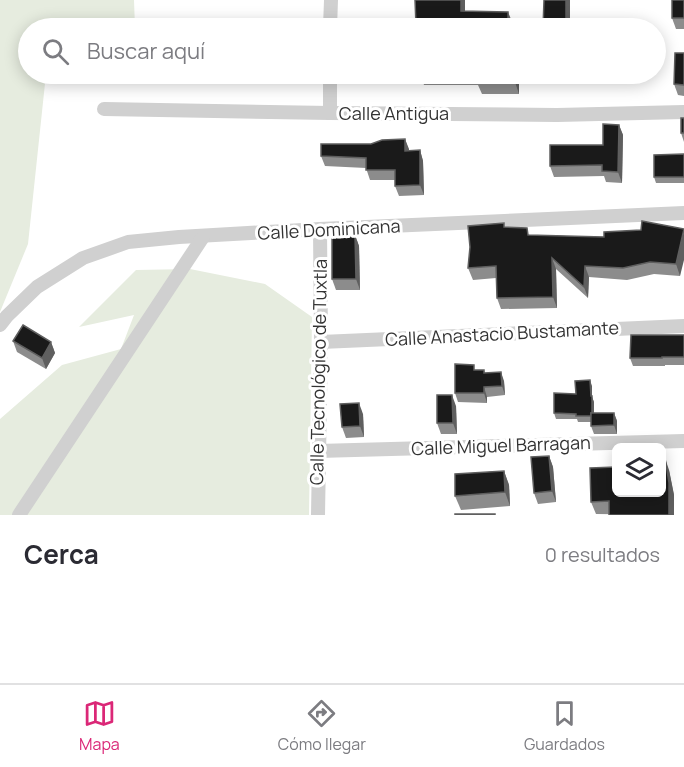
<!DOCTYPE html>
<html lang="es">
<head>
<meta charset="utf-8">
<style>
	body { margin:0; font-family:Manrope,sans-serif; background:#f7f7f7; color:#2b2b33 }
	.controls { position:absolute; right:18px; bottom:18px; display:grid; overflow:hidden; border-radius:9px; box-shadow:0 3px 15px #0003 }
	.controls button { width:54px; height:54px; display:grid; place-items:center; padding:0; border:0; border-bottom:2px solid #e1e1e2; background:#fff; color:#2b2b33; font:30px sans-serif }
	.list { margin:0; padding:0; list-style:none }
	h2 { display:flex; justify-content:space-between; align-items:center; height:78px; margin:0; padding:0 24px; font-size:26px }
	h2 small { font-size:20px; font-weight:400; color:#7c7c81 }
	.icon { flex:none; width:33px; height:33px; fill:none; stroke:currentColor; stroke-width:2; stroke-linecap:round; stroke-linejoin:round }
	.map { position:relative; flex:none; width:684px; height:515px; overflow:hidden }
	.search { position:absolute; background:#fff; box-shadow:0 3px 15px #0003; left:18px; right:18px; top:18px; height:66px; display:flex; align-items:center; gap:15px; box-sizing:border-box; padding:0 21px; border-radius:33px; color:#7c7c81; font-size:22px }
	.sheet { height:168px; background:#fff }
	nav { display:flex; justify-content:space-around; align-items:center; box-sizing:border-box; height:84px; border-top:2px solid #e1e1e2; background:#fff; font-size:16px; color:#7c7c81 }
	nav a { display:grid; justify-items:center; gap:3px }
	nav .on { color:#db2777 }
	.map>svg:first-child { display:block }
</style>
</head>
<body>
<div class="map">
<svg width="684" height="515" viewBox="0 0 684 515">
	<rect width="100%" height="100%" fill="#fff"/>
	<g fill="#e6ecdf">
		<path d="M 0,0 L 134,0 L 135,28 L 28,28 L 28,74 L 136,74 L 137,76 L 46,74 L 28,244 L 0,312 Z"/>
		<path d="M 190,269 L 265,284 L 312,317 L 309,515 L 0,515 L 0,419 L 62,365 L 121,349 L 134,315 L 79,327 L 136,270 Z"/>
	</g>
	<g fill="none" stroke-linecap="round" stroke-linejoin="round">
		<g stroke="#d0d0d0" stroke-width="14">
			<path d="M 330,28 L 331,0"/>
			<path d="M 104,109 L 330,113 L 557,115 L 684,112"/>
			<path d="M 330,113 L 330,74"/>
			<path d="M 0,325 L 7,316 L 37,287 L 83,258 L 128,242 L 179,237 L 320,229 L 684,213"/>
			<path d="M 321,342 L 684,326"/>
			<path d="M 318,451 L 684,441"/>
			<path d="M 19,515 L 203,237"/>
			<path d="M 318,515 L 321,342 L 320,229"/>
		</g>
	</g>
	<g fill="#8c8c8c">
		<path d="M 684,0 L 684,29 L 676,29 L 672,18 Z"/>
		<path d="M 684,53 L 684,96 L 678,95 L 674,84 Z"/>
		<path d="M 420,74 L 519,74 L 519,94 L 482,94 L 478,85 L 424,85 Z"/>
		<path d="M 684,118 L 684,142 L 681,133 Z"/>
		<path d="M 619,125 L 623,135 L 622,183 L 606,182 L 604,176 L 554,177 L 550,166 L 603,145 Z"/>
		<path d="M 405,139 L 409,151 L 420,150 L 423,161 L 424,195 L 399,196 L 395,186 L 395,180 L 370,180 L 366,168 L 325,166 L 321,156 L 371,144 Z"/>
		<path d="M 684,154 L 684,183 L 656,183 L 654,177 Z"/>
		<path d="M 505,227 L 530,235 L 604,237 L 684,229 L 680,276 L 654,274 L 627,280 L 589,277 L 588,298 L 556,269 L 557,308 L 501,309 L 497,298 L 496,278 L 473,280 L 468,268 Z"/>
		<path d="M 355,235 L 359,246 L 360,290 L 336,290 L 332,279 Z"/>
		<path d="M 684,335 L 684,365 L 665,365 L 665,366 L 633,366 L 630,358 Z"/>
		<path d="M 13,341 L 51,342 L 55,353 L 46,369 L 17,352 Z"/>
		<path d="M 476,370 L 484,370 L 485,373 L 504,381 L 505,395 L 487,397 L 487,403 L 458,402 L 455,393 Z"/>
		<path d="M 592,386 L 592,397 L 594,402 L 594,413 L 614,413 L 617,421 L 617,434 L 594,434 L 591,426 L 591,422 L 578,422 L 577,419 L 556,419 L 554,413 L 576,394 Z"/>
		<path d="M 456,406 L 457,434 L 441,434 L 437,423 Z"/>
		<path d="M 363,414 L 364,437 L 346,438 L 342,427 Z"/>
		<path d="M 549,456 L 553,467 L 556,502 L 538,504 L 534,493 Z"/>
		<path d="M 669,470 L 674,495 L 674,515 L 596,514 L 591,502 Z"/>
		<path d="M 504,471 L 509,485 L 510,506 L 461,510 L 455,496 Z"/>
	</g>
	<g fill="#5f5f5f">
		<path d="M 461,0 L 465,0 L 465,23 L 461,11 Z"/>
		<rect x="566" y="0" width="4" height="28"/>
		<path d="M 508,12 L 513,24 L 513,28 L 508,28 Z"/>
		<path d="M 515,74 L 519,74 L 519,94 L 515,82 Z"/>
		<path d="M 619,125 L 623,135 L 622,183 L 618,172 Z"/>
		<path d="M 405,139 L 409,149 L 409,161 L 405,151 Z"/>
		<path d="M 420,150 L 423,161 L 424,195 L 420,185 Z"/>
		<path d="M 684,231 L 684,260 L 680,276 L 676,264 Z"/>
		<path d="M 355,235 L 359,246 L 360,290 L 356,279 Z"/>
		<path d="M 552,258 L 556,269 L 557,308 L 553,297 Z"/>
		<path d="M 585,266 L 589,277 L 588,298 L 584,287 Z"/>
		<path d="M 51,342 L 55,353 L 46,369 L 42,358 Z"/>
		<path d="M 501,372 L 504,381 L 505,395 L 502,386 Z"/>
		<path d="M 590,380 L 592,386 L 592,397 L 594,402 L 594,422 L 592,416 Z"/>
		<path d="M 484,387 L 487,397 L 487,403 L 484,393 Z"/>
		<path d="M 452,395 L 456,406 L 457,434 L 453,423 Z"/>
		<path d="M 359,403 L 363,414 L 364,437 L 360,426 Z"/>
		<path d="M 614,413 L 617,421 L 617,434 L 614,425 Z"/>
		<path d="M 549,456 L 553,467 L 556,502 L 552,491 Z"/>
		<path d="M 665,458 L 669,470 L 674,495 L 674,515 L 669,515 Z"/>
		<path d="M 504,471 L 509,485 L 510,506 L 505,492 Z"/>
	</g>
	<g fill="#1a1a1a" stroke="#5f5f5f" stroke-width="1.5">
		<path d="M 415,0 L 461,0 L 461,11 L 508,12 L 508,28 L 419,28 L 419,25 L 416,25 Z"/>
		<path d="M 544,0 L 566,0 L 566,28 L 543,28 Z"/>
		<rect x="672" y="0" width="12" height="18"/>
		<path d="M 675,53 L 684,53 L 684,85 L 674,84 Z"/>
		<path d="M 478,74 L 515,74 L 515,82 L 477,82 Z"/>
		<rect x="681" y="118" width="3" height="15"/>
		<path d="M 603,124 L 619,125 L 618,172 L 602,171 L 602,165 L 550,166 L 550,145 L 603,145 Z"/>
		<path d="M 405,139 L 405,151 L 420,150 L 420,185 L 395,186 L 395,170 L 366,170 L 366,158 L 321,156 L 321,144 L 371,144 L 382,140 Z"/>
		<path d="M 684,154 L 684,177 L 654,177 L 654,155 Z"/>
		<path d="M 642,221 L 684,229 L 676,264 L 650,262 L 623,268 L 585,266 L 584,287 L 552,258 L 553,297 L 497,298 L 496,266 L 468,268 L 470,247 L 468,226 L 504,223 L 504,227 L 527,228 L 528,235 L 604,237 L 604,232 L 641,230 Z"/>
		<path d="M 332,235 L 355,235 L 356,279 L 332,279 Z"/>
		<path d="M 23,325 L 51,342 L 42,358 L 13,341 Z"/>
		<path d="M 631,335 L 684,335 L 684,357 L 662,357 L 662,358 L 630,358 Z"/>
		<path d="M 455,364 L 474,365 L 474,370 L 484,370 L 484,373 L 501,372 L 502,386 L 484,387 L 484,393 L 455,393 Z"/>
		<path d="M 590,380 L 591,396 L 592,396 L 592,413 L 591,413 L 591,416 L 576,416 L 576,414 L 554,413 L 554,393 L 576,394 L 575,381 Z"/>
		<path d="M 437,395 L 452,395 L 453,423 L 437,423 Z"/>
		<path d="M 359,403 L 360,426 L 342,427 L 340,404 Z"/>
		<path d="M 591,413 L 614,413 L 614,425 L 591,426 Z"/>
		<path d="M 549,456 L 552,491 L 534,493 L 531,457 Z"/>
		<path d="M 665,458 L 669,483 L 669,515 L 609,515 L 609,501 L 591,502 L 590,468 L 616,467 L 616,492 L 662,492 L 662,459 Z"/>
		<path d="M 504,471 L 505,492 L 455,496 L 455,474 Z"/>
		<rect x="455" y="514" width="40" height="1"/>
	</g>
	<g text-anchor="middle" stroke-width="6" stroke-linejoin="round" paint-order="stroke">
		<g font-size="18" fill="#333" stroke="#fff">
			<text x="394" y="120">Calle Antigua</text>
			<text transform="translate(329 230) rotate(-3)" y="6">Calle Dominicana</text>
			<text transform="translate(502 334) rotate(-3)" y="6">Calle Anastacio Bustamante</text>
			<text transform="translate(319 372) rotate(-89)" y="6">Calle Tecnológico de Tuxtla</text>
			<text transform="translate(501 446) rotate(-2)" y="6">Calle Miguel Barragan</text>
		</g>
	</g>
</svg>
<div class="controls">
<button><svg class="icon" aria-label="layers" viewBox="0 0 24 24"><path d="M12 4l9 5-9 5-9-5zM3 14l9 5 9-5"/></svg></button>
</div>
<div class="search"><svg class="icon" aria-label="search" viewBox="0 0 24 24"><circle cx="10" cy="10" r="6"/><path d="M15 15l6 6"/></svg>Buscar aquí</div>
</div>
<section class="sheet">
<h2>Cerca<small>0 resultados</small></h2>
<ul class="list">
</ul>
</section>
<nav>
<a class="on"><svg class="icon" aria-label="map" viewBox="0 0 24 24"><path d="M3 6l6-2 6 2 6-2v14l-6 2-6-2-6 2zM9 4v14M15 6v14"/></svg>Mapa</a>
<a><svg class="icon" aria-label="directions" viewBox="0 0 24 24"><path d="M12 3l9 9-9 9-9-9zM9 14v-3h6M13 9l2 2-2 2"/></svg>Cómo llegar</a>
<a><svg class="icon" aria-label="saved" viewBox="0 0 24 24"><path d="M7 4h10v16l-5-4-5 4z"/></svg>Guardados</a>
</nav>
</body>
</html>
